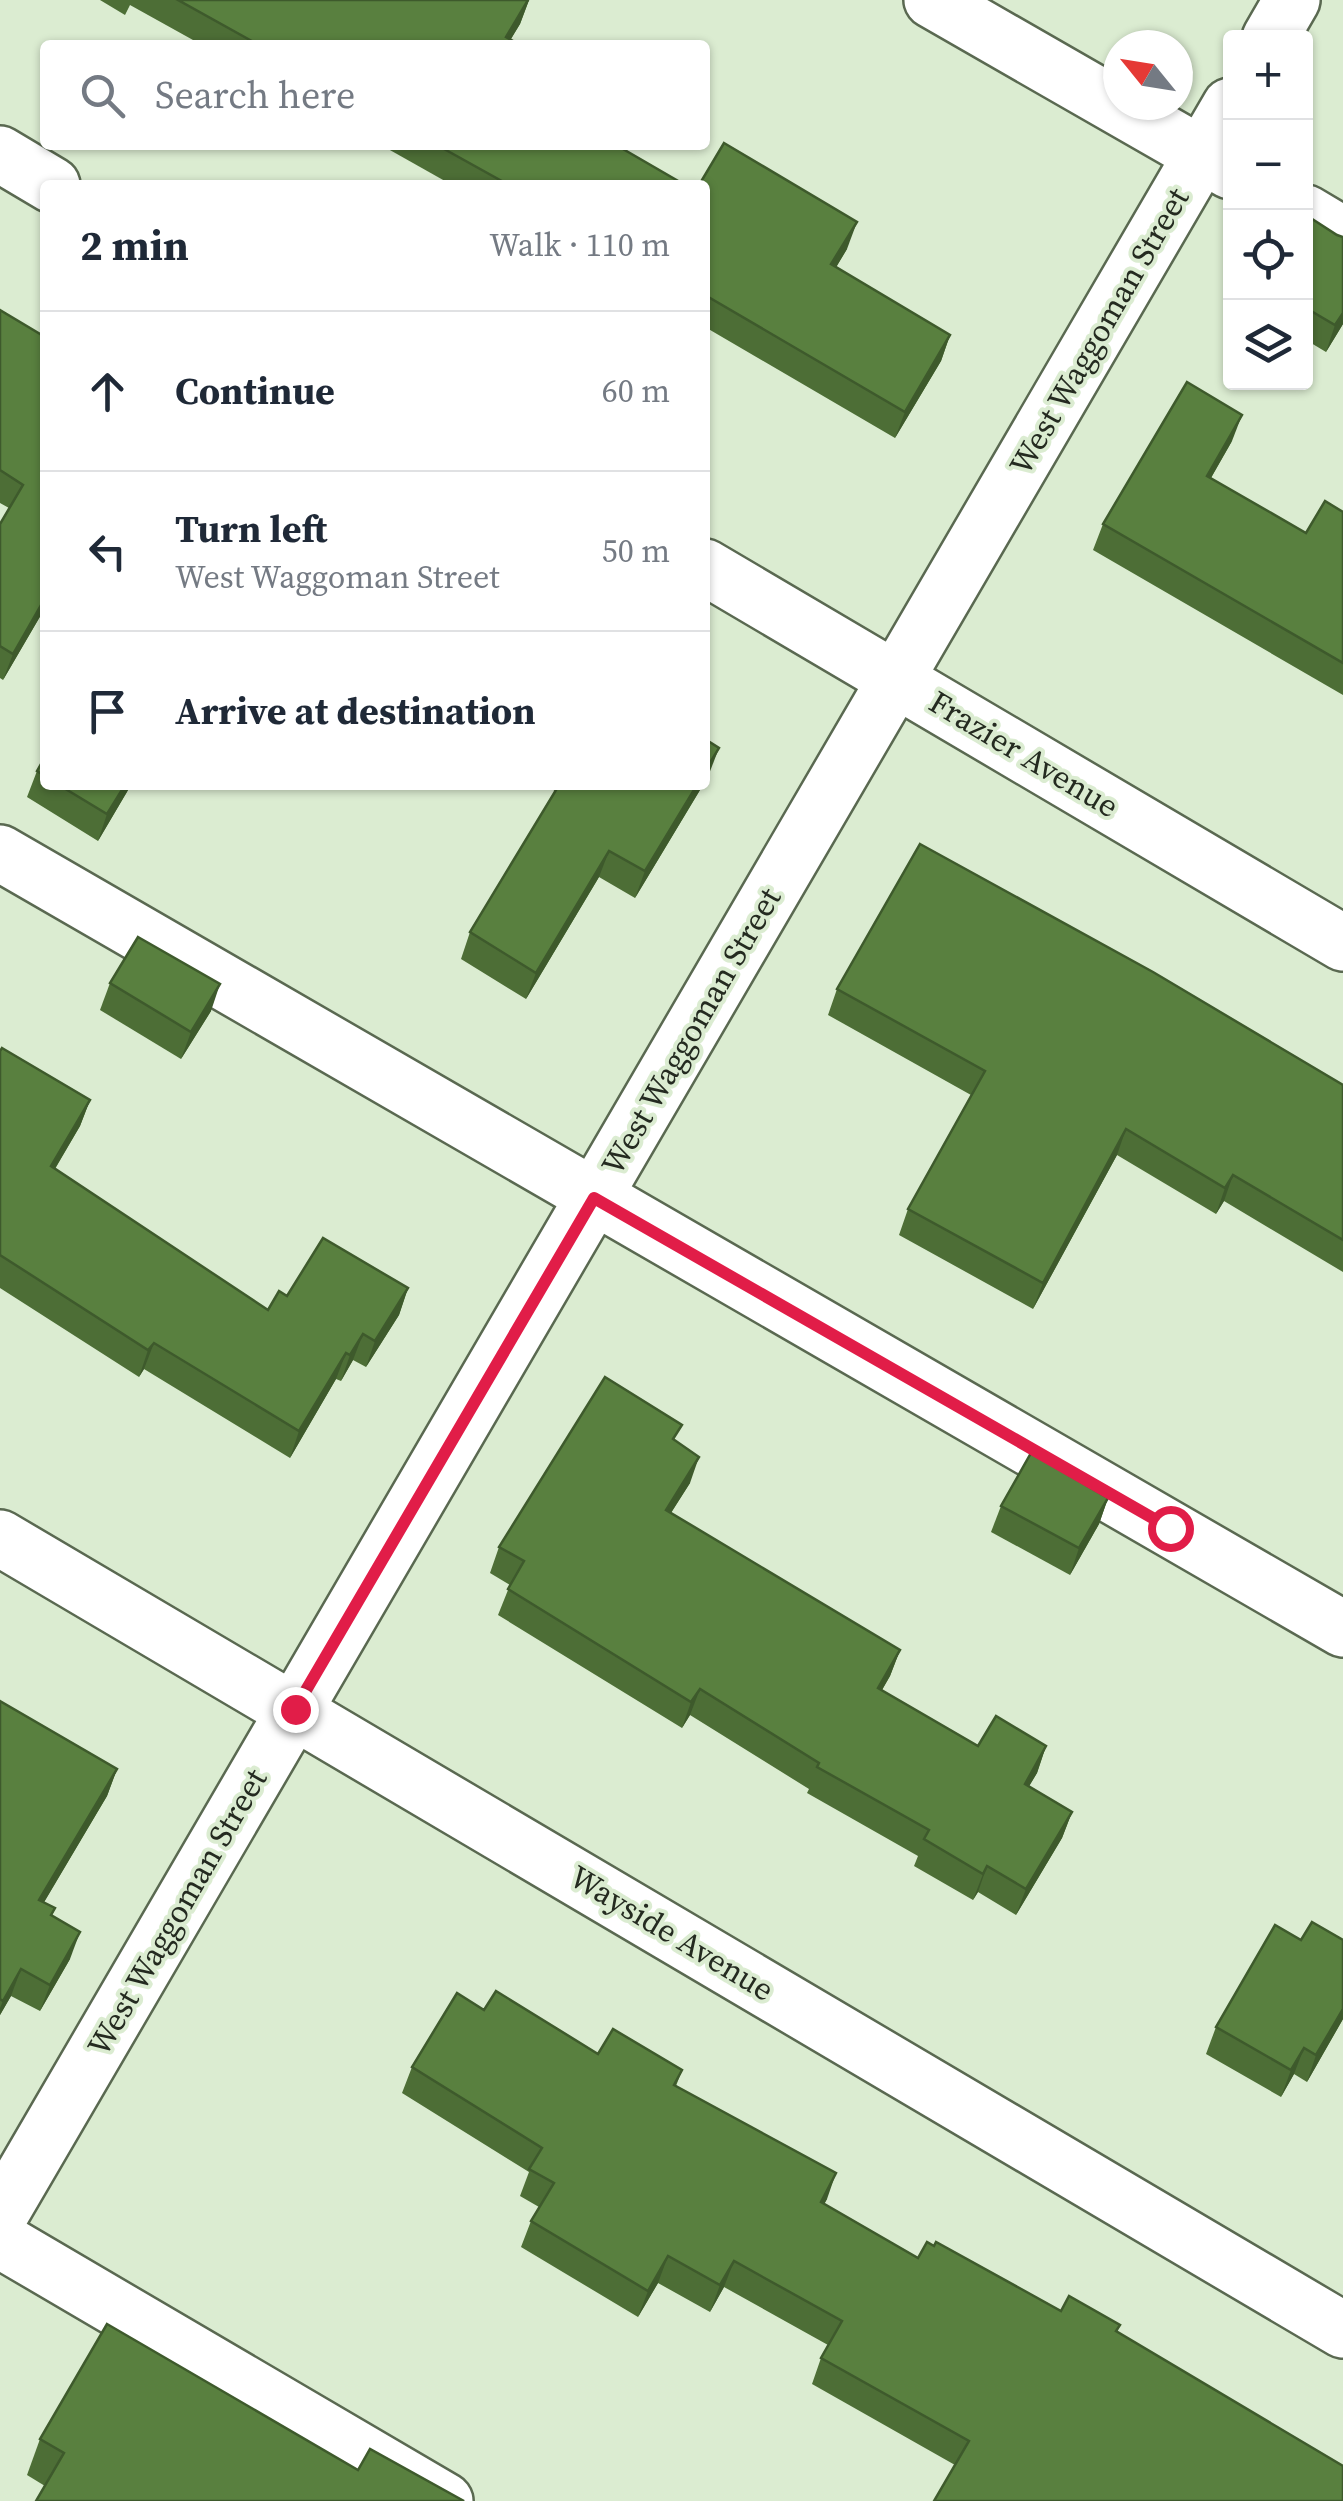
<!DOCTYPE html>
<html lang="en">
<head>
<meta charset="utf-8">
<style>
	body { margin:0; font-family:"Source Serif 4",serif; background:#f6f6f7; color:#1f2937 }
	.controls { position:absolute; right:30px; top:30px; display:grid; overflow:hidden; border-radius:10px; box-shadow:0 2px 8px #0004 }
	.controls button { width:90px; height:90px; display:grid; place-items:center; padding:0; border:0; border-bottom:2px solid #e0e1e3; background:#fff; color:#1f2937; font:50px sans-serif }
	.compass { position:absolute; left:1103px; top:30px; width:90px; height:90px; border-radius:50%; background:#fff; box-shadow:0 2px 8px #0004; rotate:300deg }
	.stop { position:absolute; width:30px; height:30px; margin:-22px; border:8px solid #e11d48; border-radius:50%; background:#fff }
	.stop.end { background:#e11d48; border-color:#fff; box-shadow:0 2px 10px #0008 }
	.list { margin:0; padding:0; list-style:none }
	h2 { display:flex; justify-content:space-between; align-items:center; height:130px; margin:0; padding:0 40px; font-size:42px }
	h2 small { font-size:32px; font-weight:400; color:#747a83 }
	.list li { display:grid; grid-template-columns:65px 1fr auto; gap:30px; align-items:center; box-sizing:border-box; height:160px; padding:0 40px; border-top:2px solid #e0e1e3 }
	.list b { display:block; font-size:38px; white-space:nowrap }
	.list p { margin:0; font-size:32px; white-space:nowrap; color:#747a83 }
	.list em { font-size:32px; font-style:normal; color:#747a83 }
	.icon { flex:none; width:55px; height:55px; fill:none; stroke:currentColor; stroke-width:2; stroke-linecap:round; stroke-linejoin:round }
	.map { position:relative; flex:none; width:1343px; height:2501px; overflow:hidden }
	.search { position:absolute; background:#fff; box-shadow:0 2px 8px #0004; left:40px; top:40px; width:670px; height:110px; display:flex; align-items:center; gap:25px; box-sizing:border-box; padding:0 35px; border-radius:10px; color:#747a83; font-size:38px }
	.panel { position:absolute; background:#fff; box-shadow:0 2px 8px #0004; left:40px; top:180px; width:670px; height:610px; border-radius:10px }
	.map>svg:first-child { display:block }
</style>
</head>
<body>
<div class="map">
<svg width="1343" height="2501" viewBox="0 0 1343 2501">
	<rect width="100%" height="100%" fill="#dbecd1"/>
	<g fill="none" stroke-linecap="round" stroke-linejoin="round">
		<g stroke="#5a6951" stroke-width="60">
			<g id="minor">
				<path d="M 932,0 L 1230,171"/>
				<path d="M 1270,38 L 1292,0"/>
				<path d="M 0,154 L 52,185"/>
				<path d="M 1306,213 L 1343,235"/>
				<path d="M 705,567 L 1343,943"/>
				<path d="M 0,853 L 1343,1629"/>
				<path d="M 0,1538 L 1343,2330"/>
				<path d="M 0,2215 L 1230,106"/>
				<path d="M 0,2240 L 445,2501"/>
			</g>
		</g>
		<use href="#minor" stroke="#fff" stroke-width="55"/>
	</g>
	<g fill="#4d6e36">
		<path d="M 100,0 L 529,0 L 520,24 L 511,39 L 520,45 L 202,45 L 130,5 L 125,15 Z"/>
		<path d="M 381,145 L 616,145 L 685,185 L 452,185 Z"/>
		<path d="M 705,185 L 847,249 L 836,267 L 950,335 L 941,361 L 895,438 L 705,327 Z"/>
		<path d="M 1306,215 L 1337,235 L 1343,237 L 1343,324 L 1326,352 L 1306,340 Z"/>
		<path d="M 0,310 L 45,608 L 3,680 L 0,678 L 0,524 L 9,508 L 0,503 Z"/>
		<path d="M 1232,441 L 1211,478 L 1306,533 L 1343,512 L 1343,695 L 1093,550 L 1103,524 Z"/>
		<path d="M 45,757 L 45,785 L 131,785 L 98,841 L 27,797 L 37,771 Z"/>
		<path d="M 545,785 L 703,785 L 635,898 L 599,877 L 526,999 L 461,959 L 470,932 L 555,791 Z"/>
		<path d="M 110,983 L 211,1011 L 181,1059 L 100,1010 Z"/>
		<path d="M 837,989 L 1343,1085 L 1343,1272 L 1224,1201 L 1216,1214 L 1117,1155 L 1033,1309 L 899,1235 L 908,1209 L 971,1095 L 828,1015 Z"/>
		<path d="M 0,1051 L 90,1100 L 80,1126 L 55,1169 L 268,1310 L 287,1296 L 408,1288 L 399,1315 L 366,1367 L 353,1360 L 341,1381 L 336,1379 L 290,1458 L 144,1369 L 139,1377 L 0,1288 Z"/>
		<path d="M 676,1441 L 690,1483 L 671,1513 L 900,1650 L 890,1676 L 882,1690 L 978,1746 L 1046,1746 L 1037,1773 L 1029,1786 L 1072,1812 L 1062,1838 L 1016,1915 L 978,1892 L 973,1900 L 914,1866 L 918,1856 L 807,1793 L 809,1789 L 690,1715 L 682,1728 L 498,1615 L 510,1585 L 490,1573 L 499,1547 Z"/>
		<path d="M 1108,1498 L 1099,1524 L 1070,1575 L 991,1532 L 1001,1506 Z"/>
		<path d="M 0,1701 L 117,1769 L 107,1796 L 44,1902 L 55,1908 L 52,1916 L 70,1959 L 40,2011 L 11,1996 L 0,2015 Z"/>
		<path d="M 1301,1940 L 1343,2019 L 1307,2082 L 1294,2074 L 1281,2097 L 1206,2054 L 1216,2027 Z"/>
		<path d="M 484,2010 L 598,2054 L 682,2070 L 676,2086 L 827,2199 L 824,2204 L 918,2258 L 1061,2311 L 1120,2325 L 1117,2332 L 955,2465 L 812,2384 L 821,2358 L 828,2345 L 724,2287 L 710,2312 L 658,2283 L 638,2317 L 521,2247 L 531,2221 L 539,2207 L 520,2196 L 529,2172 L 402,2093 L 412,2067 Z"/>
		<path d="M 40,2439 L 358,2470 L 464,2501 L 45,2486 L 27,2475 Z"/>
	</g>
	<g fill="#3e5a2c">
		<path d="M 529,0 L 520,24 L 507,45 L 506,37 Z"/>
		<path d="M 857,222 L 847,249 L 822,291 L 831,264 Z"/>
		<path d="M 1343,313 L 1343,324 L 1326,352 L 1335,325 Z"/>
		<path d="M 950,335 L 941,361 L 895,438 L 905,412 Z"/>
		<path d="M 1242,415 L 1232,441 L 1197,502 L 1207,476 Z"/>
		<path d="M 45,598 L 45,608 L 3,680 L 13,654 Z"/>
		<path d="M 719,748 L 709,774 L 705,782 L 705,771 Z"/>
		<path d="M 125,785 L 131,785 L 98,841 L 107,814 Z"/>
		<path d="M 697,785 L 703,785 L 635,898 L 645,871 Z"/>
		<path d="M 609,851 L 599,877 L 526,999 L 536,973 Z"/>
		<path d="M 220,984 L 211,1011 L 181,1059 L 191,1032 Z"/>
		<path d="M 90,1100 L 80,1126 L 41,1192 L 51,1166 Z"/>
		<path d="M 1126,1129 L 1117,1155 L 1033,1309 L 1043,1283 Z"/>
		<path d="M 1233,1175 L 1224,1201 L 1216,1214 L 1225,1188 Z"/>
		<path d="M 408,1288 L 399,1315 L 366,1367 L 375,1341 Z"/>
		<path d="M 363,1334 L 353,1360 L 341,1381 L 350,1355 Z"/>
		<path d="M 154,1343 L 144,1369 L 139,1377 L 148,1350 Z"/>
		<path d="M 346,1353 L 336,1379 L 290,1458 L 299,1431 Z"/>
		<path d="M 699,1457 L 690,1483 L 656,1536 L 666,1510 Z"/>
		<path d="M 1108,1498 L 1099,1524 L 1070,1575 L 1079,1548 Z"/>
		<path d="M 900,1650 L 890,1676 L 868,1714 L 878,1688 Z"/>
		<path d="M 700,1689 L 690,1715 L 682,1728 L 691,1702 Z"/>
		<path d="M 1046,1746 L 1037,1773 L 1015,1810 L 1025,1784 Z"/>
		<path d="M 117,1769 L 107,1796 L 30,1926 L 39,1900 Z"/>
		<path d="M 1072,1812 L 1062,1838 L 1016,1915 L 1026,1889 Z"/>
		<path d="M 987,1866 L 978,1892 L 973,1900 L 983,1874 Z"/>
		<path d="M 80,1932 L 70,1959 L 40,2011 L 50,1985 Z"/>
		<path d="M 21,1969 L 11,1996 L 0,2015 L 0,2008 L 3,2001 Z"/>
		<path d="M 1343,2009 L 1343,2019 L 1307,2082 L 1316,2055 Z"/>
		<path d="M 1304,2048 L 1294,2074 L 1281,2097 L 1291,2070 Z"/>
		<path d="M 836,2173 L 827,2199 L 811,2228 L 821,2202 Z"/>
		<path d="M 668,2256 L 658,2283 L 638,2317 L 648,2291 Z"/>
		<path d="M 734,2261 L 724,2287 L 710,2312 L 720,2285 Z"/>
	</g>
	<g fill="#59803f" stroke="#3e5a2c" stroke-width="2.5">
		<path d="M 178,0 L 528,0 L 506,37 L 520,45 L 259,45 Z"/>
		<path d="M 724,143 L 857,222 L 831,264 L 950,335 L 905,412 L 705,295 L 705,185 L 699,185 Z"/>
		<path d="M 437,145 L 616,145 L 685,185 L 509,185 Z"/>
		<path d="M 1306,215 L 1337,235 L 1343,237 L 1343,313 L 1335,325 L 1306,308 Z"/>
		<path d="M 0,310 L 45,337 L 45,598 L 13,654 L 0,646 L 0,524 L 23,485 L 0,470 Z"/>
		<path d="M 1187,382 L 1242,415 L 1207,476 L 1306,533 L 1325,501 L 1343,512 L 1343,663 L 1103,524 Z"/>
		<path d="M 705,739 L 719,748 L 705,771 Z"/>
		<path d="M 45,757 L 45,776 L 37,771 Z"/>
		<path d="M 59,785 L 125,785 L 107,814 Z"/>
		<path d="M 559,785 L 697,785 L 645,871 L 609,851 L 536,973 L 470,932 Z"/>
		<path d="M 920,844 L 1153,972 L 1343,1085 L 1343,1240 L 1233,1175 L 1225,1188 L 1126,1129 L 1043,1283 L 908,1209 L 985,1071 L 837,989 Z"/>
		<path d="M 138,937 L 220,984 L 191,1032 L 110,983 Z"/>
		<path d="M 2,1048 L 90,1100 L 51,1166 L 268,1310 L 279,1291 L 287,1296 L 323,1238 L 408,1288 L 375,1341 L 363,1334 L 350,1355 L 346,1353 L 299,1431 L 154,1343 L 148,1350 L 0,1255 L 0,1051 Z"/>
		<path d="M 605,1377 L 682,1425 L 673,1439 L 699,1457 L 666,1510 L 900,1650 L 878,1688 L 978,1746 L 996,1716 L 1046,1746 L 1025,1784 L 1072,1812 L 1026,1889 L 987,1866 L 983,1874 L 924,1839 L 929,1830 L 817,1767 L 819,1763 L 700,1689 L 691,1702 L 508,1589 L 524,1561 L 499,1547 Z"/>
		<path d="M 1031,1453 L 1108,1498 L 1079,1548 L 1001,1506 Z"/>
		<path d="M 0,1701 L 117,1769 L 39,1900 L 55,1908 L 51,1915 L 80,1932 L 50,1985 L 21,1969 L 3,2001 L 0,1999 Z"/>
		<path d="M 1312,1922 L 1343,1940 L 1343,2009 L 1316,2055 L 1304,2048 L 1291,2070 L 1216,2027 L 1275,1925 L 1301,1940 Z"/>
		<path d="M 496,1991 L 598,2054 L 613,2029 L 682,2070 L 674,2085 L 836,2173 L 821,2202 L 918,2258 L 927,2242 L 934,2246 L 936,2242 L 1061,2311 L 1069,2296 L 1120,2325 L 1116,2331 L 1343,2466 L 1343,2501 L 934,2501 L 969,2441 L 821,2358 L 842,2321 L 734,2261 L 720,2285 L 668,2256 L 648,2291 L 531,2221 L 554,2183 L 529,2169 L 542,2148 L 412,2067 L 457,1993 L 484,2010 Z"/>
		<path d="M 107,2324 L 358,2470 L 370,2449 L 464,2501 L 36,2501 L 64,2453 L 40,2439 Z"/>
	</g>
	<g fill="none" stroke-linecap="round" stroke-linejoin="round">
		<path stroke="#e11d48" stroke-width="12" d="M 295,1709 L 594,1198 L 1170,1528"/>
	</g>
	<g text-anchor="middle" stroke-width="8" stroke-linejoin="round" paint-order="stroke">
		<g font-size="32" fill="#242a20" stroke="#dbecd1">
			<text transform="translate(1099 331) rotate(-60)" y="11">West Waggoman Street</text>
			<text transform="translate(1024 754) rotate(31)" y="11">Frazier Avenue</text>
			<text transform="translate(691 1031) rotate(-60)" y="11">West Waggoman Street</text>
			<text transform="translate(177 1912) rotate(-60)" y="11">West Waggoman Street</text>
			<text transform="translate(672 1933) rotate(31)" y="11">Wayside Avenue</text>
		</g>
	</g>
</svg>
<div class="controls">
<button>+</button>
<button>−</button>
<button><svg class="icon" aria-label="locate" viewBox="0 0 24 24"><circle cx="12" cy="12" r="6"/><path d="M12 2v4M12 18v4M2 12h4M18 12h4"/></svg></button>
<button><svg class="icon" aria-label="layers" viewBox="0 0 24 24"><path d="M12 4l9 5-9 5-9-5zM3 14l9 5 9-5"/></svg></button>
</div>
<svg class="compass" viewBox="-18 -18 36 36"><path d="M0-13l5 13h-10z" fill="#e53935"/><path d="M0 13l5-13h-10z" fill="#747a83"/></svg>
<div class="stop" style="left:1170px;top:1528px"></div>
<div class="stop end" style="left:295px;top:1709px"></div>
<div class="search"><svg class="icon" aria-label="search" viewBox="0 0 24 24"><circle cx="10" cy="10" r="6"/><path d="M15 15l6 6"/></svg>Search here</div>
<section class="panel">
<h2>2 min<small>Walk · 110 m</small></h2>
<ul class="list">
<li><svg class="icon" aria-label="ahead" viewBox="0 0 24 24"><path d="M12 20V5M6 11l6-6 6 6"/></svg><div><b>Continue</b></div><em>60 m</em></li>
<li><svg class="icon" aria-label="left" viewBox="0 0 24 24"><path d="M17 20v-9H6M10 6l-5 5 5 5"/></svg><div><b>Turn left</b><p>West Waggoman Street</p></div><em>50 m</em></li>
<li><svg class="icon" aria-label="arrive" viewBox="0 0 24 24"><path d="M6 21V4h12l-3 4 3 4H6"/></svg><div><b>Arrive at destination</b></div></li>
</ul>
</section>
</div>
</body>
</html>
